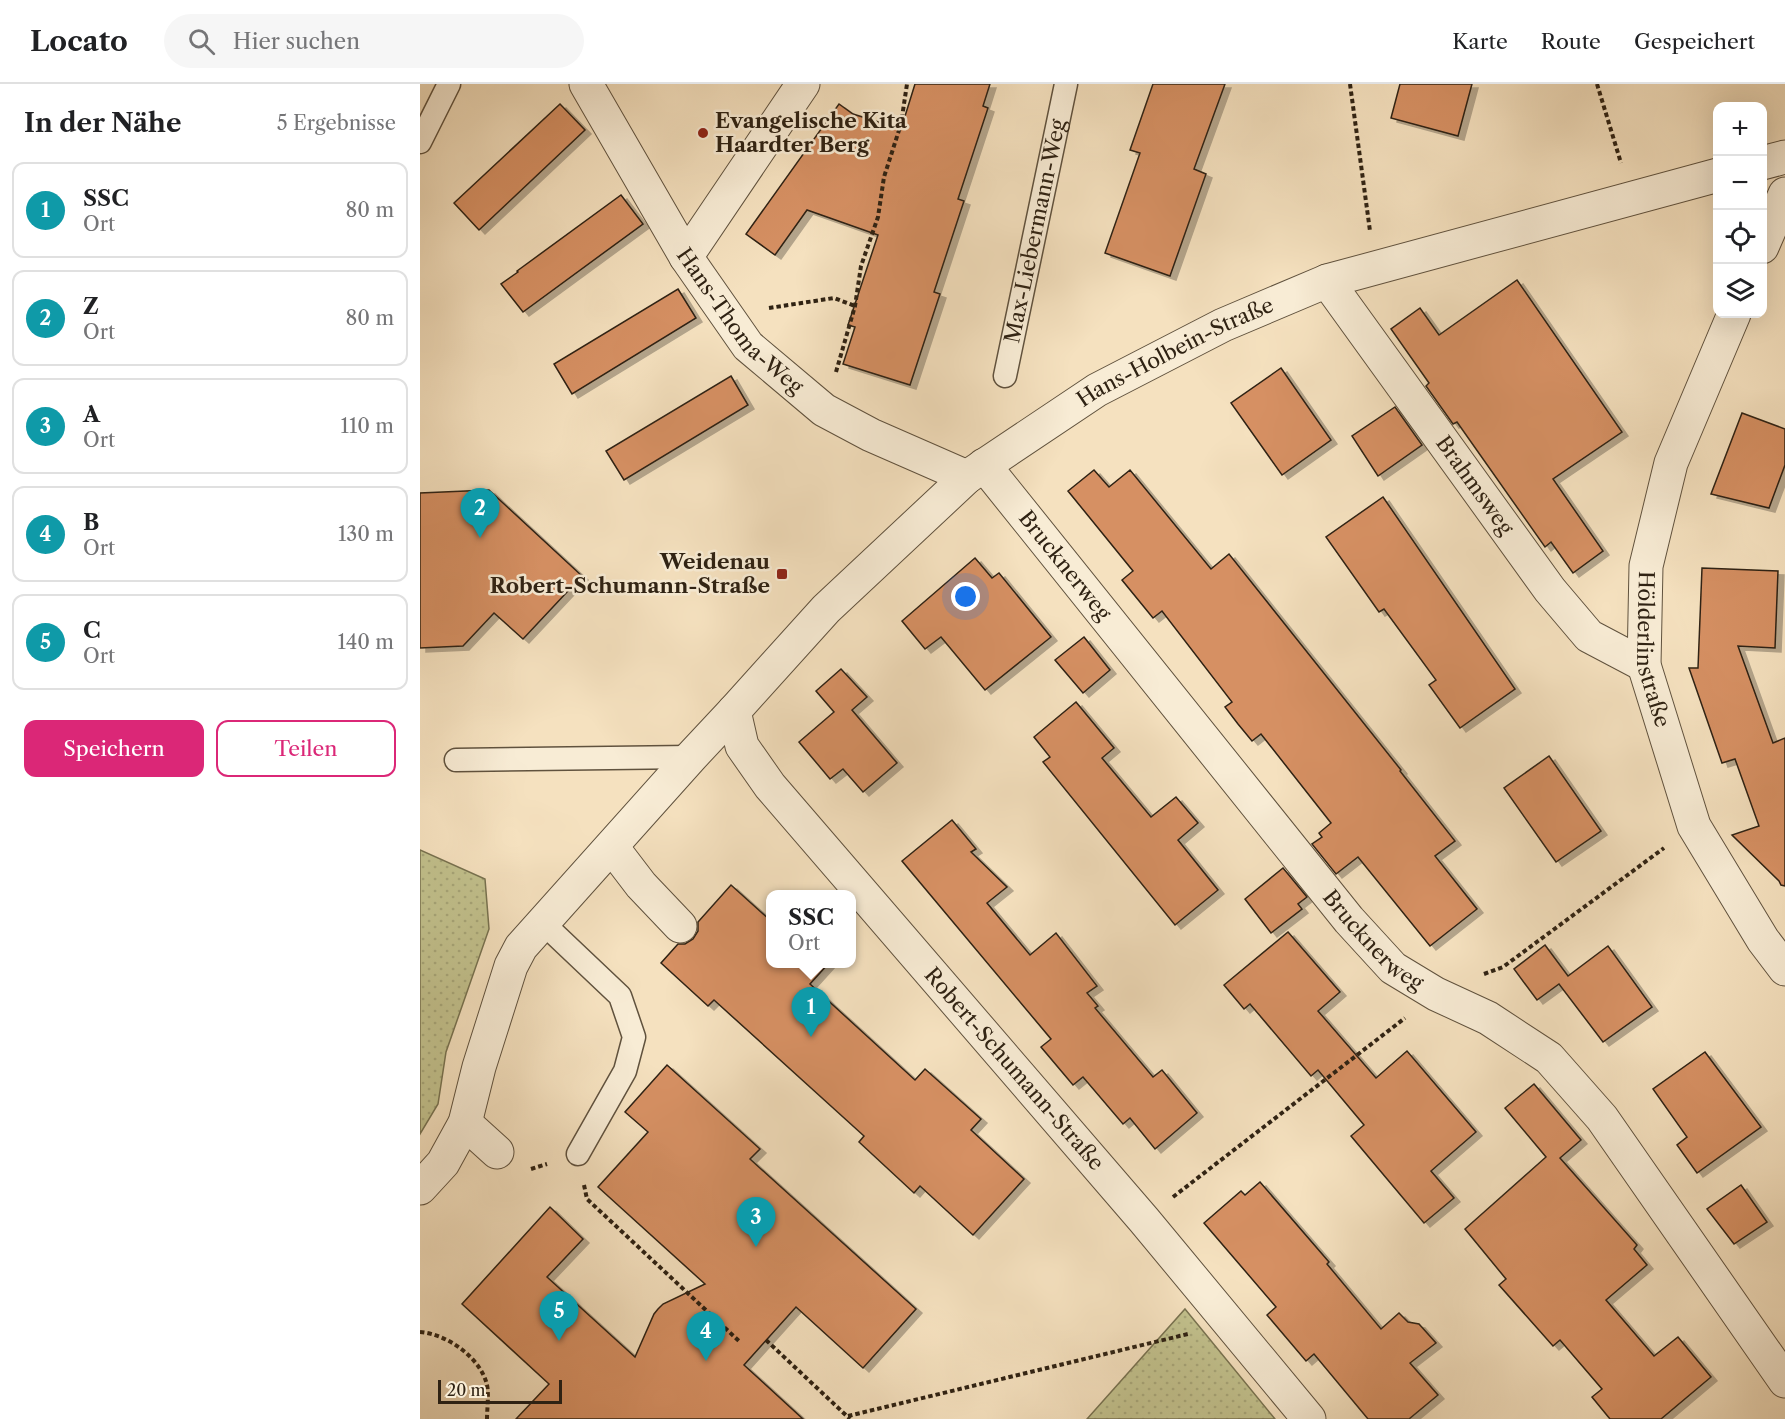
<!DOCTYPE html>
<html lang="de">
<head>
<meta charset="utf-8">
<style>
	body { margin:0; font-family:"Libre Caslon Text",serif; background:#f6f6f6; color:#202124 }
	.controls { position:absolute; right:18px; top:18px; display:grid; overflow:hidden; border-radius:12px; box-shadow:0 6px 24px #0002 }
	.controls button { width:54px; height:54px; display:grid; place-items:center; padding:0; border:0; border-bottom:2px solid #e0e0e0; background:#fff; color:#202124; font:30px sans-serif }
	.scale { position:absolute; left:18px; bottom:15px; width:124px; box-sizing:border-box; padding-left:6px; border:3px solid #2f2213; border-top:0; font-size:16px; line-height:21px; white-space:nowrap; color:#2f2213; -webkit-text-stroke:4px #f8ecd5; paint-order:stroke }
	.you { position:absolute; left:546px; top:513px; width:21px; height:21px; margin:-15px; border:4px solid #fff; border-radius:50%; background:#1a73e8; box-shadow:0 0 0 9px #1a73e833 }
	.badge { display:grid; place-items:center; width:39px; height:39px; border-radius:50%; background:#db2777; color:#fff; font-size:20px; font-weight:700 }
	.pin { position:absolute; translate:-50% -50px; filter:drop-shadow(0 2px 3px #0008) }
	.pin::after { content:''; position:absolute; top:32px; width:21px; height:18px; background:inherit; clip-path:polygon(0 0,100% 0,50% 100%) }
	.popup { position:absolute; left:346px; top:806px; width:90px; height:78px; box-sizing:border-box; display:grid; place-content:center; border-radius:12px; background:#fff; filter:drop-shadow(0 2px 4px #0005); font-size:20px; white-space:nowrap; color:#757577 }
	.popup b { font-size:22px; color:#202124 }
	.popup::after { content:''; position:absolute; left:50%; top:100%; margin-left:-12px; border:12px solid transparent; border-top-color:#fff }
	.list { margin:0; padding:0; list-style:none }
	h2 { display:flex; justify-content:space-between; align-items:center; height:78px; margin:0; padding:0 24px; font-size:26px }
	h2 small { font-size:20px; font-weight:400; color:#757577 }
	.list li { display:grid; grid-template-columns:39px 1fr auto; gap:18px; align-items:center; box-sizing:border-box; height:96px; margin:0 12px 12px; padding:0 12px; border:2px solid #e0e0e0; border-radius:12px }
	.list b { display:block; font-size:22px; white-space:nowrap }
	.list p { margin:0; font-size:20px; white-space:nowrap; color:#757577 }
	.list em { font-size:20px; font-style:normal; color:#757577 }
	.actions { display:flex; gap:12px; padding:18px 24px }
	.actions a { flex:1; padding:14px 0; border:2px solid #db2777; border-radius:12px; text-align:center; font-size:21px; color:#db2777 }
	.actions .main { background:#db2777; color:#fff }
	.icon { flex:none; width:33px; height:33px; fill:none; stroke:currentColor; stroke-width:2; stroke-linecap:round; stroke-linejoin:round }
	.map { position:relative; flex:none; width:1365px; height:1335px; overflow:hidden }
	header { display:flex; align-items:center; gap:36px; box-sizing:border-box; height:84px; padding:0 30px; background:#fff; border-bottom:2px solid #e0e0e0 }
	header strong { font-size:28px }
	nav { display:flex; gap:33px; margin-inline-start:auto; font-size:21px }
	.search { width:420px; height:54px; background:#f6f6f6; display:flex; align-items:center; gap:15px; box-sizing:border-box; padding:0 21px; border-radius:33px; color:#757577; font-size:22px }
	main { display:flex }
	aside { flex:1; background:#fff }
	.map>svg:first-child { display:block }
</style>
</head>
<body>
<header>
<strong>Locato</strong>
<div class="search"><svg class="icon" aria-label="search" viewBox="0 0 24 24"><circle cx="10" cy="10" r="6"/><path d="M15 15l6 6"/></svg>Hier suchen</div>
<nav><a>Karte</a><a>Route</a><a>Gespeichert</a></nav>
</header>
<main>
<aside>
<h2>In der Nähe<small>5 Ergebnisse</small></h2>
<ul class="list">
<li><span class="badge" style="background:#0f9aa8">1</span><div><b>SSC</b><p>Ort</p></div><em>80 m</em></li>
<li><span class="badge" style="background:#0f9aa8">2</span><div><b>Z</b><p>Ort</p></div><em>80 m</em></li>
<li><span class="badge" style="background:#0f9aa8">3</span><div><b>A</b><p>Ort</p></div><em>110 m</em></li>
<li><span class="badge" style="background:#0f9aa8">4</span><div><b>B</b><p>Ort</p></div><em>130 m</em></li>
<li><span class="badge" style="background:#0f9aa8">5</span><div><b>C</b><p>Ort</p></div><em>140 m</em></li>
</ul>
<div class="actions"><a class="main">Speichern</a><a>Teilen</a></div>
</aside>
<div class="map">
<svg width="1365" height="1335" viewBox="0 0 1365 1335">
	<defs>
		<pattern id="green-dots" width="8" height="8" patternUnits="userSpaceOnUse" patternTransform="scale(1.5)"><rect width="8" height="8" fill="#c2c18d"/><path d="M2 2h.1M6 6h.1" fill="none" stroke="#a7a679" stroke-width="1.8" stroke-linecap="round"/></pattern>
		<filter id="shadow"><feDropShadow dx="6" dy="4" stdDeviation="0" flood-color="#0004"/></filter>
	</defs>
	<rect width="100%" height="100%" fill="#f5e1bf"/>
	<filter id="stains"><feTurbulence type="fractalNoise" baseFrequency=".00333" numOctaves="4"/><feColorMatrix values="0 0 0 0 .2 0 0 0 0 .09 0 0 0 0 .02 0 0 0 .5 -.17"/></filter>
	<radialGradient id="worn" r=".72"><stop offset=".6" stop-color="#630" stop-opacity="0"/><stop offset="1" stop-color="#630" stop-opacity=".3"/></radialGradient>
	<g fill="url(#green-dots)" stroke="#787250" stroke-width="1.5">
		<path d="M 0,766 L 65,795 L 69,845 L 26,968 L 18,1020 L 0,1050 Z"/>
		<path d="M 765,1225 L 855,1335 L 667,1335 Z"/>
	</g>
	<g fill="#d69064" stroke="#2f2213" stroke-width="1.5" filter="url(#shadow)">
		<path d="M 495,0 L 570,0 L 563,22 L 568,24 L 538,115 L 544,117 L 514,208 L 520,210 L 490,301 L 423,280 L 435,243 L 428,241 L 458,151 L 387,126 L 355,171 L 326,150 L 419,20 L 433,30 L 481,45 Z"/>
		<path d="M 733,0 L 805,0 L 774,85 L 786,90 L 750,192 L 685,169 L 720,69 L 710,66 Z"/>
		<path d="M 980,0 L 1052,0 L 1038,52 L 971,34 Z"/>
		<path d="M 140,20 L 165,46 L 59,146 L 34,119 Z"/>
		<path d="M 201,111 L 223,140 L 103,228 L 81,200 L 98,188 L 97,187 Z"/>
		<path d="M 1097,196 L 1202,348 L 1133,395 L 1183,467 L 1153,489 L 1131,458 L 1125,463 L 1037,338 L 1033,340 L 1006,302 L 1009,299 L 971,245 L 1000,224 L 1019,251 Z"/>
		<path d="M 258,205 L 276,234 L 152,310 L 134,280 Z"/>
		<path d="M 861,284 L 911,356 L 862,391 L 811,319 Z"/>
		<path d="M 311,292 L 328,321 L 204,396 L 186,367 Z"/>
		<path d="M 975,323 L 1002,361 L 958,392 L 932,352 Z"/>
		<path d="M 1322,329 L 1365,345 L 1365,381 L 1349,424 L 1291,410 Z"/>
		<path d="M 674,386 L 689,403 L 710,386 L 791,485 L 809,470 L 981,686 L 980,687 L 1035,757 L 1015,772 L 1057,825 L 1010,862 L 938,773 L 916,790 L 892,760 L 902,753 L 899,749 L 911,739 L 841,650 L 832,657 L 818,640 L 805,623 L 812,618 L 742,527 L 733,534 L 702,496 L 713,487 L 648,407 Z"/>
		<path d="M 69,406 L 162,492 L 103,555 L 74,529 L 43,562 L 0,564 L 0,409 Z"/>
		<path d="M 963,413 L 1095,605 L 1040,644 L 1009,601 L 1016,596 L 964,525 L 959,528 L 906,453 Z"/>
		<path d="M 555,474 L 572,494 L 579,489 L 631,553 L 565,606 L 521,553 L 505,565 L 482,537 Z"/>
		<path d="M 1282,484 L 1358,487 L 1355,564 L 1318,562 L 1353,659 L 1365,654 L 1365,802 L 1361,801 L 1359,797 L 1312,751 L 1339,742 L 1315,675 L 1302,679 L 1269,584 L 1278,584 Z"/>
		<path d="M 664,553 L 690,586 L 663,609 L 635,576 Z"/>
		<path d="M 421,585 L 447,613 L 432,626 L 477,679 L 443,708 L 423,685 L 410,695 L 379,658 L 414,628 L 396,607 Z"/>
		<path d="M 656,618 L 694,664 L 682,674 L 731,733 L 756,713 L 778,739 L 758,756 L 798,806 L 755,841 L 623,678 L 630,673 L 614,653 Z"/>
		<path d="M 1129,672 L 1181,747 L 1136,778 L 1084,704 Z"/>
		<path d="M 532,736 L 556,765 L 551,768 L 587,803 L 567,819 L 610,871 L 636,849 L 677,902 L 667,909 L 678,922 L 675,924 L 733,993 L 742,986 L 777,1029 L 735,1065 L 710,1034 L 703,1040 L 663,993 L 653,1001 L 621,963 L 631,955 L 482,777 Z"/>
		<path d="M 863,784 L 887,813 L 878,820 L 882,825 L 851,849 L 825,815 Z"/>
		<path d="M 311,801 L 351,837 L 351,879 L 409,879 L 390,900 L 495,996 L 505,985 L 561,1035 L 551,1046 L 604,1095 L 553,1151 L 500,1102 L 494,1109 L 439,1058 L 444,1052 L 294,916 L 288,922 L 241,879 L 258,860 L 265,860 L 273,855 L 278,847 L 278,838 Z"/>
		<path d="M 868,848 L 920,908 L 898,927 L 956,994 L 987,967 L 1056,1048 L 1011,1087 L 1034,1114 L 1004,1139 L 931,1052 L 944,1041 L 898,986 L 891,992 L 830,920 L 824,925 L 804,901 Z"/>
		<path d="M 1125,861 L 1148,892 L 1188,862 L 1232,923 L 1183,958 L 1139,900 L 1117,916 L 1094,885 Z"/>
		<path d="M 1285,968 L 1341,1043 L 1277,1089 L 1257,1061 L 1267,1053 L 1233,1005 Z"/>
		<path d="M 247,981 L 340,1065 L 330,1075 L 496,1225 L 443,1284 L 376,1223 L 324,1281 L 383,1335 L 96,1335 L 129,1300 L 42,1220 L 130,1123 L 163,1155 L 127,1193 L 215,1273 L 234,1230 L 238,1225 L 243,1220 L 285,1200 L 178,1103 L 228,1048 L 205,1028 Z"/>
		<path d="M 1114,1000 L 1161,1056 L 1140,1074 L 1217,1161 L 1214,1165 L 1227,1181 L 1186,1216 L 1234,1272 L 1258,1253 L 1291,1293 L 1241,1335 L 1190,1335 L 1172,1313 L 1182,1305 L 1140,1256 L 1133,1262 L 1079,1201 L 1086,1195 L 1045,1145 L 1126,1073 L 1085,1024 Z"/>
		<path d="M 840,1098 L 909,1178 L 907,1180 L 961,1245 L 979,1229 L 988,1238 L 999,1240 L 1016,1259 L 990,1279 L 1018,1311 L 989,1335 L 948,1335 L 894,1270 L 886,1277 L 847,1231 L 856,1223 L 784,1139 L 821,1107 L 825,1111 Z"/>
		<path d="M 1321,1101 L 1347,1138 L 1314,1160 L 1287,1125 Z"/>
	</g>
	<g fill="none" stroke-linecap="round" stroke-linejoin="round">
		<g stroke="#60523e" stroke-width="25">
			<g id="service">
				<path d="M 0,58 L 29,0"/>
				<path id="s1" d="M 585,292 L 646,0"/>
				<path d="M 36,676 L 271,673"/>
				<path d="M 123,839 L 200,912 L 214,953 L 205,987 L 158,1070"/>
			</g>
		</g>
		<g stroke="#60523e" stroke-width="35">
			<g id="pedestrian">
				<path d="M 192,763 L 221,801 L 260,842"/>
				<path d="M 45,1039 L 77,1068"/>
				<path d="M 0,1104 L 23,1079 L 45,1039 L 59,983 L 91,882 L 101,863 L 271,673 L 314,627"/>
			</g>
		</g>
		<g stroke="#60523e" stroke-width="35">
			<g id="minor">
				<path id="s2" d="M 166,0 L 266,173 L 328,262 L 404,326 L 451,351 L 547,393"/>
				<path d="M 1342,79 L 1365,73"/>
				<path d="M 1342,163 L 1365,110"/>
				<path d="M 266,173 L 383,0"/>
				<path id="s3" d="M 907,197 L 1130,506 L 1169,552 L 1224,581"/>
				<path id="s4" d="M 1314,230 L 1251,379 L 1226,482 L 1224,581 L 1274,742 L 1343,856 L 1365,885"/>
				<path id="s5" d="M 564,381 L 929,836 L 973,884 L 1016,910 L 1068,934 L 1129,974 L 1182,1034 L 1365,1297"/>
				<path id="s6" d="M 889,1335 L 724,1136 L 350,702 L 322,662 L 314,627 L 406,525 L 547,393 L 677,306 L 803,241 L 907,197 L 1298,91"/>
			</g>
		</g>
		<g stroke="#2f2213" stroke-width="4" stroke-dasharray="4.5 3" stroke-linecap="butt">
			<path d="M 930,0 L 950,147"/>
			<path d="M 1177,0 L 1201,79"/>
			<path d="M 349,224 L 414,214 L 435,222"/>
			<path d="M 416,288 L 435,222 L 441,182 L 458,133 L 464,93 L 481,40 L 487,0"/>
			<path d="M 1064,890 L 1083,883 L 1244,764"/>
			<path d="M 111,1085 L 127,1080"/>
			<path d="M 164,1101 L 167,1115 L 320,1258"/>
			<path d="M 753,1113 L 985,934"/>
			<path d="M 0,1248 C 27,1250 61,1274 67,1301 C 69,1311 67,1325 67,1335"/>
			<path d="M 346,1256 L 430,1335"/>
			<path d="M 428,1332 L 768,1250"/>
		</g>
		<use href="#service" stroke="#f8ecd5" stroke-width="22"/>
		<use href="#pedestrian" stroke="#f8ecd5" stroke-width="33"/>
		<use href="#minor" stroke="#f8ecd5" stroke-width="33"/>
	</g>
	<g fill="#8f2418" stroke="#f8ecd5" stroke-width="2">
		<circle cx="283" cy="49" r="6"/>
		<rect x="356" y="484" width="12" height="12" rx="3"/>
	</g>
	<g text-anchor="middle" stroke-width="5" stroke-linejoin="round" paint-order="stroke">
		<g font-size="21" font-weight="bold" fill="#2f2213" stroke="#f8ecd5" text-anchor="start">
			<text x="295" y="44">Evangelische Kita<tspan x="295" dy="24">Haardter Berg</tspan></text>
			<text x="350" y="485" text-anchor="end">Weidenau<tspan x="350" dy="24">Robert-Schumann-Straße</tspan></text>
		</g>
		<g font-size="21" fill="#2f2213" stroke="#f8ecd5">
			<text dy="7" stroke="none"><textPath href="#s1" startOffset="148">Max-Liebermann-Weg</textPath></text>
			<text dy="7" stroke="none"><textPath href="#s2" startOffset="284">Hans-Thoma-Weg</textPath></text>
			<text dy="7" stroke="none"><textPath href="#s6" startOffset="1490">Hans-Holbein-Straße</textPath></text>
			<text dy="7" stroke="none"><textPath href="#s3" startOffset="252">Brahmsweg</textPath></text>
			<text dy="7" stroke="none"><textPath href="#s5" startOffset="129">Brucknerweg</textPath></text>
			<text dy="7" stroke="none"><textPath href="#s4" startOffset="352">Hölderlinstraße</textPath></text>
			<text dy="7" stroke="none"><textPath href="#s5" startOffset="615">Brucknerweg</textPath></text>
			<text transform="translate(594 985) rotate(49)" y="7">Robert-Schumann-Straße</text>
		</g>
	</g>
	<rect width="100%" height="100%" filter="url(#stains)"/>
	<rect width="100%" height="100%" fill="url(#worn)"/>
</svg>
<div class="controls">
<button>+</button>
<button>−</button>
<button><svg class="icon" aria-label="locate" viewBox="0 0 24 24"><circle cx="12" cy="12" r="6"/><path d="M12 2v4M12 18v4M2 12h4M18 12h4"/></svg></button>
<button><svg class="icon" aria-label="layers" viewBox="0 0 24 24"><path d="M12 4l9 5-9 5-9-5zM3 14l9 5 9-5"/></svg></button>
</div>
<div class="scale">20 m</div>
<div class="you"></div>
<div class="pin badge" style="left:391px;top:953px;background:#0f9aa8">1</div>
<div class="popup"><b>SSC</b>Ort</div>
<div class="pin badge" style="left:60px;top:454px;background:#0f9aa8">2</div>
<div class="pin badge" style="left:336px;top:1163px;background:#0f9aa8">3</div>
<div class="pin badge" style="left:286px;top:1277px;background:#0f9aa8">4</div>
<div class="pin badge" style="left:139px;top:1257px;background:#0f9aa8">5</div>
</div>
</main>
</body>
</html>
